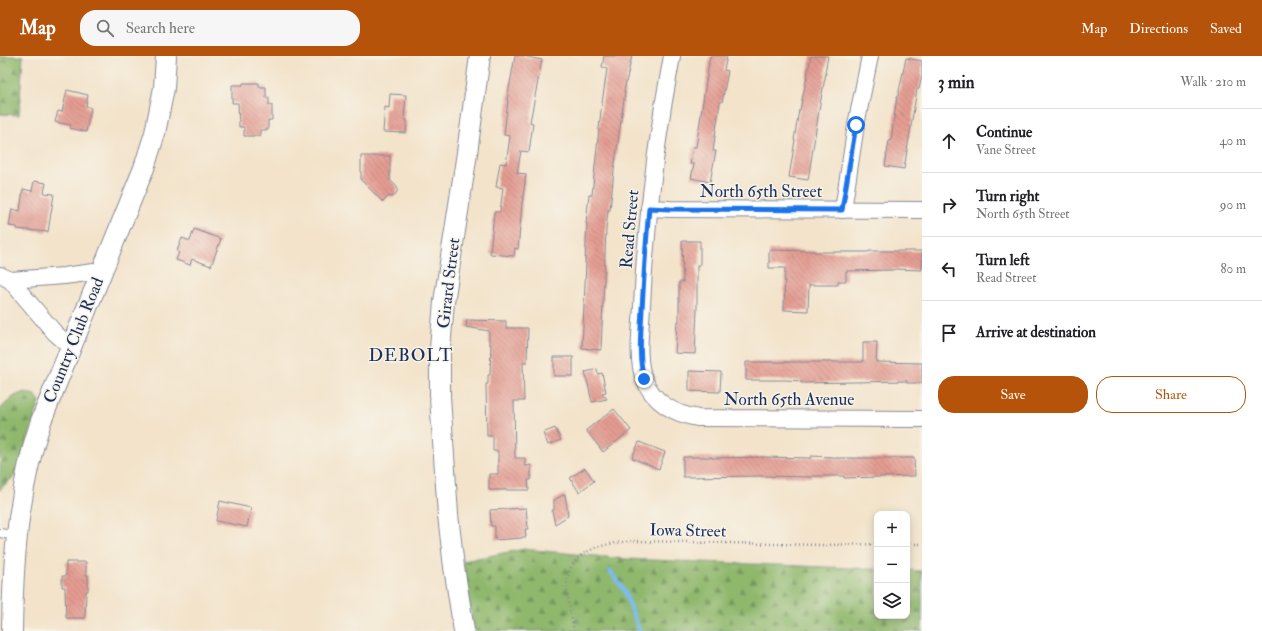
<!DOCTYPE html>
<html lang="en">
<head>
<meta charset="utf-8">
<style>
	body { margin:0; font-family:"IM FELL Double Pica",serif; background:#f6f6f6; color:#202124 }
	.controls { position:absolute; right:12px; bottom:12px; display:grid; overflow:hidden; border-radius:8px; box-shadow:0 2px 10px #0003 }
	.controls button { width:36px; height:36px; display:grid; place-items:center; padding:0; border:0; border-bottom:1px solid #e0e0e0; background:#fff; color:#202124; font:20px sans-serif }
	.stop { position:absolute; width:12px; height:12px; margin:-9px; border:3px solid #1a73e8; border-radius:50%; background:#fff }
	.stop.end { background:#1a73e8; border-color:#fff; box-shadow:0 1px 4px #0008 }
	.list { margin:0; padding:0; list-style:none }
	h2 { display:flex; justify-content:space-between; align-items:center; height:52px; margin:0; padding:0 16px; font-size:17px }
	h2 small { font-size:13px; font-weight:400; color:#757577 }
	.list li { display:grid; grid-template-columns:26px 1fr auto; gap:12px; align-items:center; box-sizing:border-box; height:64px; padding:0 16px; border-top:1px solid #e0e0e0 }
	.list b { display:block; font-size:15px; white-space:nowrap }
	.list p { margin:0; font-size:13px; white-space:nowrap; color:#757577 }
	.list em { font-size:13px; font-style:normal; color:#757577 }
	.actions { display:flex; gap:8px; padding:12px 16px }
	.actions a { flex:1; padding:9px 0; border:1px solid #b45309; border-radius:16px; text-align:center; font-size:14px; color:#b45309 }
	.actions .main { background:#b45309; color:#fff }
	.icon { flex:none; width:22px; height:22px; fill:none; stroke:currentColor; stroke-width:2; stroke-linecap:round; stroke-linejoin:round }
	.map { position:relative; flex:none; width:922px; height:575px; overflow:hidden }
	header { display:flex; align-items:center; gap:24px; box-sizing:border-box; height:56px; padding:0 20px; background:#b45309; color:#fff }
	header strong { font-size:19px }
	nav { display:flex; gap:22px; margin-inline-start:auto; font-size:14px }
	.search { width:280px; height:36px; background:#f6f6f6; display:flex; align-items:center; gap:10px; box-sizing:border-box; padding:0 14px; border-radius:16px; color:#757577; font-size:15px }
	main { display:flex }
	aside { flex:1; background:#fff }
	.map>svg:first-child { display:block }
</style>
</head>
<body>
<header>
<strong>Map</strong>
<div class="search"><svg class="icon" aria-label="search" viewBox="0 0 24 24"><circle cx="10" cy="10" r="6"/><path d="M15 15l6 6"/></svg>Search here</div>
<nav><a>Map</a><a>Directions</a><a>Saved</a></nav>
</header>
<main>
<div class="map">
<svg width="922" height="575" viewBox="0 0 922 575">
	<defs>
		<pattern id="forest-firs" width="22" height="20" patternUnits="userSpaceOnUse"><rect width="22" height="20" fill="#90b86d"/><path d="M5 1l3.5 6h-7zM16 11l3.5 6h-7z" fill="#75965d"/></pattern>
		<pattern id="building-back-hatch" width="6" height="6" patternUnits="userSpaceOnUse"><rect width="6" height="6" fill="#e49c92"/><path d="M-1 5l2 2M0 0l6 6M5-1l2 2" fill="none" stroke="#b8807a"/></pattern>
	</defs>
	<rect width="100%" height="100%" fill="#f7f3e8"/>
	<filter id="ink" filterUnits="userSpaceOnUse"><feTurbulence type="fractalNoise" baseFrequency=".025" numOctaves="2"/><feDisplacementMap in="SourceGraphic" scale="8" xChannelSelector="R" yChannelSelector="G"/><feConvolveMatrix kernelMatrix="1 2 1 2 8 2 1 2 1" color-interpolation-filters="sRGB"/></filter>
	<filter id="wash" filterUnits="userSpaceOnUse"><feTurbulence type="fractalNoise" baseFrequency=".012" numOctaves="4" result="noise"/><feDisplacementMap in="SourceGraphic" scale="16" xChannelSelector="R" yChannelSelector="G"/><feGaussianBlur stdDeviation="0.9" result="paint"/><feColorMatrix in="noise" values="0 0 0 0 0 0 0 0 0 0 0 0 0 0 0 0 0 1.4 0 .05"/><feComposite in="paint" operator="in"/></filter>
	<g filter="url(#wash)">
		<rect width="100%" height="100%" fill="#f3e3ca"/>
		<g fill="url(#forest-firs)" stroke="#567466">
			<path d="M 0,0 L 23,0 L 19,59 L 0,58 Z"/>
			<path d="M 24,336 L 35,339 L 40,345 L 17,418 L 1,432 L 0,435 L 0,353 L 13,341 Z"/>
			<path d="M 524,493 L 626,503 L 877,513 L 877,560 L 907,560 L 907,514 L 922,515 L 922,575 L 474,575 L 463,505 Z"/>
		</g>
		<g fill="none" stroke-linecap="round" stroke-linejoin="round">
			<path stroke="#7cbcf0" stroke-width="4" d="M 610,515 L 624,534 L 637,569 L 640,575"/>
		</g>
		<g id="blocks">
			<g fill="url(#building-back-hatch)">
				<path d="M 515,0 L 523,0 L 542,4 L 530,66 L 533,67 L 529,96 L 521,95 L 517,117 L 526,118 L 522,148 L 518,193 L 515,192 L 514,200 L 490,198 L 494,156 L 500,156 L 503,132 L 496,131 L 500,107 L 506,108 L 510,80 L 504,79 L 508,44 L 507,44 Z"/>
				<path d="M 604,0 L 632,0 L 624,35 L 625,36 L 614,114 L 610,154 L 608,154 L 606,174 L 601,294 L 582,292 L 586,207 L 585,207 L 587,167 L 586,167 L 589,139 L 592,139 L 601,54 L 607,13 L 602,11 Z"/>
				<path d="M 710,0 L 727,0 L 724,14 L 728,15 L 722,46 L 720,46 L 713,95 L 716,95 L 710,126 L 691,122 L 694,108 L 690,108 L 693,91 L 696,91 Z"/>
				<path d="M 811,0 L 828,0 L 825,17 L 826,17 L 820,48 L 808,124 L 789,121 L 795,84 L 794,84 L 799,54 L 800,54 Z"/>
				<path d="M 906,2 L 922,5 L 922,20 L 919,33 L 917,33 L 904,113 L 885,110 L 889,85 L 891,85 L 897,40 L 898,40 Z"/>
				<path d="M 243,27 L 259,27 L 259,31 L 266,31 L 266,42 L 269,42 L 269,49 L 272,49 L 272,64 L 268,64 L 268,74 L 260,74 L 260,80 L 244,80 L 244,71 L 239,71 L 238,47 L 232,47 L 232,29 L 243,29 Z"/>
				<path d="M 67,34 L 88,39 L 86,50 L 91,52 L 86,76 L 70,72 L 71,69 L 55,66 L 58,55 L 62,56 Z"/>
				<path d="M 390,38 L 406,39 L 404,63 L 407,64 L 406,77 L 383,76 L 385,51 L 389,52 Z"/>
				<path d="M 361,100 L 390,100 L 390,124 L 397,131 L 397,136 L 393,141 L 389,140 L 383,146 L 361,124 Z"/>
				<path d="M 34,125 L 46,127 L 44,137 L 54,138 L 48,176 L 17,173 L 17,171 L 9,170 L 12,153 L 20,155 L 23,133 L 32,135 Z"/>
				<path d="M 194,173 L 221,183 L 211,210 L 192,203 L 190,209 L 176,204 L 179,196 L 177,195 L 182,182 L 190,185 Z"/>
				<path d="M 682,185 L 700,185 L 700,209 L 697,209 L 697,252 L 695,298 L 675,297 L 677,266 L 679,266 L 679,226 L 683,226 Z"/>
				<path d="M 769,194 L 814,195 L 814,196 L 868,196 L 869,195 L 922,195 L 922,214 L 895,213 L 893,214 L 846,215 L 846,225 L 838,225 L 838,229 L 809,229 L 808,255 L 784,254 L 785,212 L 769,212 Z"/>
				<path d="M 467,264 L 506,265 L 506,272 L 528,272 L 527,306 L 523,306 L 524,345 L 514,345 L 515,402 L 525,402 L 525,410 L 531,409 L 531,424 L 528,424 L 529,434 L 489,434 L 489,418 L 498,418 L 498,395 L 493,395 L 493,380 L 487,380 L 486,328 L 488,328 L 488,319 L 490,319 L 491,288 L 489,288 L 489,275 L 466,271 Z"/>
				<path d="M 863,286 L 877,286 L 876,306 L 922,307 L 922,327 L 907,327 L 907,325 L 801,327 L 801,325 L 786,324 L 746,324 L 746,306 L 863,306 Z"/>
				<rect x="554" y="301" width="19" height="19"/>
				<path d="M 597,313 L 598,318 L 602,317 L 606,336 L 602,337 L 607,343 L 592,346 L 585,315 L 586,316 Z"/>
				<path d="M 689,315 L 721,316 L 720,336 L 689,335 Z"/>
				<path d="M 614,353 L 631,374 L 603,396 L 586,374 Z"/>
				<path d="M 555,372 L 561,384 L 548,389 L 543,377 Z"/>
				<path d="M 639,386 L 665,396 L 659,413 L 632,402 Z"/>
				<path d="M 811,400 L 834,401 L 834,402 L 914,402 L 915,420 L 844,422 L 844,420 L 812,420 L 812,421 L 762,420 L 683,421 L 683,401 L 712,401 L 712,402 L 763,401 L 811,402 Z"/>
				<path d="M 585,412 L 594,425 L 579,436 L 570,422 Z"/>
				<path d="M 565,438 L 568,460 L 555,468 L 552,455 L 554,454 L 554,444 Z"/>
				<path d="M 220,445 L 251,452 L 247,471 L 216,465 Z"/>
				<path d="M 526,452 L 528,473 L 525,473 L 526,481 L 522,481 L 522,482 L 495,484 L 495,470 L 491,470 L 490,454 Z"/>
				<path d="M 66,506 L 86,506 L 86,519 L 88,519 L 88,535 L 86,535 L 85,562 L 66,562 L 65,531 L 62,531 L 62,520 L 66,520 Z"/>
			</g>
		</g>
	</g>
	<g filter="url(#ink)">
		<use href="#blocks" fill-opacity="0" stroke="#878994" stroke-width="1"/>
		<g fill="none" stroke-linecap="round" stroke-linejoin="round">
			<g stroke="#878994" stroke-width="10">
				<path id="service" d="M 0,477 L 16,480"/>
			</g>
			<g stroke="#878994" stroke-width="18">
				<g id="minor">
					<path d="M 672,0 C 656,83 646,166 642,250 C 641,273 636,301 644,323 C 653,346 674,358 698,362 L 922,363"/>
					<path d="M 649,152 L 670,153 L 922,154"/>
					<path d="M 843,154 L 856,69 L 870,0"/>
					<path d="M 0,219 L 10,224 L 55,277 L 71,291"/>
					<path d="M 10,224 L 64,220 L 101,215"/>
				</g>
			</g>
			<g stroke="#878994" stroke-width="22">
				<g id="tertiary">
					<path d="M 12,575 C 13,502 18,434 41,365 L 144,112 L 155,77 L 164,32 L 166,0"/>
					<path d="M 464,575 L 454,511 L 448,459 L 440,341 L 440,293 L 444,246 L 467,97 L 480,0"/>
				</g>
			</g>
			<g stroke="#878994" stroke-width="2.5" stroke-dasharray="1 3" stroke-linecap="butt">
				<path d="M 907,488 L 922,488"/>
				<path d="M 574,575 C 572,561 568,546 567,532 C 565,493 606,487 635,485 L 821,489 L 877,488"/>
			</g>
			<use href="#service" stroke="#fff" stroke-width="8"/>
			<use href="#minor" stroke="#fff" stroke-width="16"/>
			<use href="#tertiary" stroke="#fff" stroke-width="20"/>
		</g>
	</g>
	<g fill="none" stroke-linecap="round" stroke-linejoin="round" filter="url(#ink)">
		<path stroke="#1a73e8" stroke-width="5" d="M 644,323 C 638,300 641,277 642,253 C 644,219 646,186 649,152 L 670,153 L 842,154 L 856,69"/>
	</g>
	<g text-anchor="middle" stroke-width="3" stroke-linejoin="round" paint-order="stroke">
		<g font-size="17" fill="#1b2f5e" stroke="#f7f3e8">
			<text x="761" y="141">North 65th Street</text>
			<text transform="translate(629 173) rotate(-85)" y="6">Read Street</text>
			<text transform="translate(448 227) rotate(-83)" y="6">Girard Street</text>
			<text transform="translate(73 284) rotate(-68)" y="6">Country Club Road</text>
			<text x="789" y="349">North 65th Avenue</text>
			<text transform="translate(688 474) rotate(1)" y="6">Iowa Street</text>
		</g>
		<g font-size="18" letter-spacing="1" fill="#1b2f5e" stroke="#f7f3e8">
			<text x="411" y="305">DEBOLT</text>
		</g>
	</g>
</svg>
<div class="controls">
<button>+</button>
<button>−</button>
<button><svg class="icon" aria-label="layers" viewBox="0 0 24 24"><path d="M12 4l9 5-9 5-9-5zM3 14l9 5 9-5"/></svg></button>
</div>
<div class="stop" style="left:856px;top:69px"></div>
<div class="stop end" style="left:644px;top:323px"></div>
</div>
<aside>
<h2>3 min<small>Walk · 210 m</small></h2>
<ul class="list">
<li><svg class="icon" aria-label="ahead" viewBox="0 0 24 24"><path d="M12 20V5M6 11l6-6 6 6"/></svg><div><b>Continue</b><p>Vane Street</p></div><em>40 m</em></li>
<li><svg class="icon" aria-label="right" viewBox="0 0 24 24"><path d="M7 20v-9h11M14 6l5 5-5 5"/></svg><div><b>Turn right</b><p>North 65th Street</p></div><em>90 m</em></li>
<li><svg class="icon" aria-label="left" viewBox="0 0 24 24"><path d="M17 20v-9H6M10 6l-5 5 5 5"/></svg><div><b>Turn left</b><p>Read Street</p></div><em>80 m</em></li>
<li><svg class="icon" aria-label="arrive" viewBox="0 0 24 24"><path d="M6 21V4h12l-3 4 3 4H6"/></svg><div><b>Arrive at destination</b></div></li>
</ul>
<div class="actions"><a class="main">Save</a><a>Share</a></div>
</aside>
</main>
</body>
</html>
